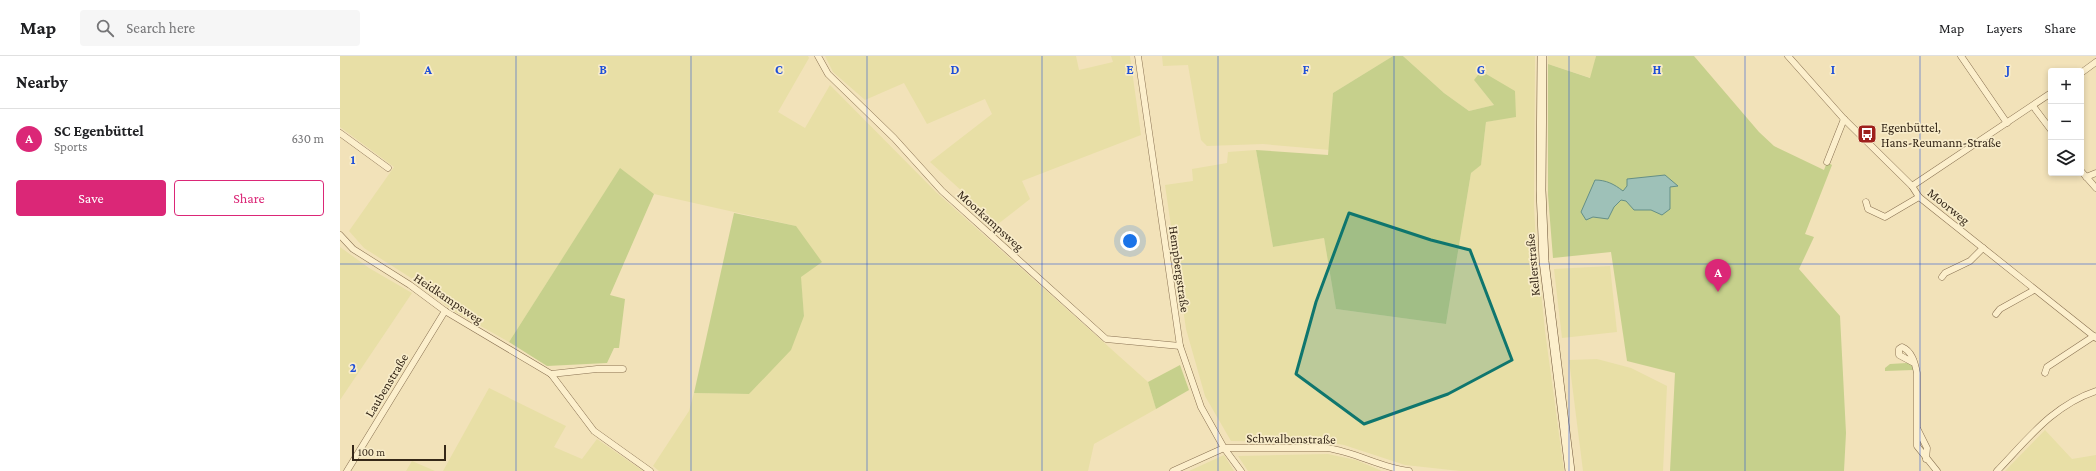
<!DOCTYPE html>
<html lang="en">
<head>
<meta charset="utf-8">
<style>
	body { margin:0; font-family:"Crimson Pro",serif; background:#f6f6f6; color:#202124 }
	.controls { position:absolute; right:12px; top:12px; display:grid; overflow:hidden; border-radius:4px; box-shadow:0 2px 6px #0003 }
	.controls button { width:36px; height:36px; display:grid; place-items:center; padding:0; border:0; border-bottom:1px solid #e0e0e0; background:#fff; color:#202124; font:20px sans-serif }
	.scale { position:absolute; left:12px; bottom:10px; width:94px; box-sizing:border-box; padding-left:4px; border:2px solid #362819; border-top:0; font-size:11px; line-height:14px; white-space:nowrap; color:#362819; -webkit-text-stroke:3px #f8ecc9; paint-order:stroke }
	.you { position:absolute; left:790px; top:185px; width:14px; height:14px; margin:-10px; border:3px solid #fff; border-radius:50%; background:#1a73e8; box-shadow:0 0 0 6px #1a73e833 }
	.badge { display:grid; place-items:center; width:26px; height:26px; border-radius:50%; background:#db2777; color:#fff; font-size:13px; font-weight:700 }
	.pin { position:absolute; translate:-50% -33px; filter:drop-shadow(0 1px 2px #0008) }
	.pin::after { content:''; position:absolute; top:21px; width:14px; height:12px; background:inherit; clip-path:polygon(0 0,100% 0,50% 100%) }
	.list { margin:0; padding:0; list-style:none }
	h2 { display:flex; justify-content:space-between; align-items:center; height:52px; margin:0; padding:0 16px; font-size:17px }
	h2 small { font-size:13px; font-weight:400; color:#757577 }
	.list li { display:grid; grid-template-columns:26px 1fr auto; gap:12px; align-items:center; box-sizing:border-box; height:60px; padding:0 16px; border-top:1px solid #e0e0e0 }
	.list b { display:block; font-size:15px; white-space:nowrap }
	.list p { margin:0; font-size:13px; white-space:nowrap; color:#757577 }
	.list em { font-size:13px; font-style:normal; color:#757577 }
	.actions { display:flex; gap:8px; padding:12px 16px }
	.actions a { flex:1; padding:9px 0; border:1px solid #db2777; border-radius:4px; text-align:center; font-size:14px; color:#db2777 }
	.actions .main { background:#db2777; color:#fff }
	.icon { flex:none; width:22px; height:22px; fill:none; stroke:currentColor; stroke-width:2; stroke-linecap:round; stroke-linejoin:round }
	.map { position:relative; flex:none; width:1756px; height:415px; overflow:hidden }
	header { display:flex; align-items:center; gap:24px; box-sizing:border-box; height:56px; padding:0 20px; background:#fff; border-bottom:1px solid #e0e0e0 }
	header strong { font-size:19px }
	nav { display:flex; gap:22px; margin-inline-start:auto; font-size:14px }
	.search { width:280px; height:36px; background:#f6f6f6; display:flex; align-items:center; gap:10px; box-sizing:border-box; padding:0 14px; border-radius:4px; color:#757577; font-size:15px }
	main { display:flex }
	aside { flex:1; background:#fff }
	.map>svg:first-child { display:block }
</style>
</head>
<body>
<header>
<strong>Map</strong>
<div class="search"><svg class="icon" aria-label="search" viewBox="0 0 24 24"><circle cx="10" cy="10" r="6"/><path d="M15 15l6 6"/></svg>Search here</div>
<nav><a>Map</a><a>Layers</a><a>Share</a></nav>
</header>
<main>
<aside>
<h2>Nearby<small></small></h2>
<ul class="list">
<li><span class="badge">A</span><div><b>SC Egenbüttel</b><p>Sports</p></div><em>630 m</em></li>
</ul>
<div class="actions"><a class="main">Save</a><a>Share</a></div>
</aside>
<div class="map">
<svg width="1756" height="415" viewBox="0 0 1756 415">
	<rect width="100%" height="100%" fill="#f2e2b9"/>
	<g fill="#e8dfa6">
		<path d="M 0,0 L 468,0 L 469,2 L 438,56 L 465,72 L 490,29 L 597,137 L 808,326 L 816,353 L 754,388 L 748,415 L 319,415 L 313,410 L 349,355 L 354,337 L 409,338 L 464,260 L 456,170 L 314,138 L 280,113 L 169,286 L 112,254 L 79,227 L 24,192 L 9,175 L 54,111 L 0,71 Z"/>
		<path d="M 485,0 L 736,0 L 739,14 L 773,6 L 771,0 L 790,0 L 801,79 L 682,125 L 690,143 L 658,168 L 590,106 L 652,58 L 645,43 L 587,68 L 564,27 L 525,44 L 493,16 Z"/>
		<path d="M 822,0 L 1053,0 L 993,37 L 990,94 L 923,88 L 867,90 L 861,84 L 848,9 L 823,10 Z"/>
		<path d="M 1063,0 L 1195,0 L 1194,150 L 1196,187 L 1205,275 L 1224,415 L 1120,415 L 1065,409 L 1004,389 L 987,386 L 891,385 L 865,340 L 846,273 L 825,129 L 853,125 L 852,113 L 887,107 L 888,96 L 916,94 L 933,191 L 984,182 L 996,253 L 1106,268 L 1131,117 L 1141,108 L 1146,66 L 1176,60 L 1134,24 L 1154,49 L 1129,55 L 1104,37 Z"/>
		<path d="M 1208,0 L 1256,0 L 1251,22 L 1208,8 Z"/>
		<path d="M 0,191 L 29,212 L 72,237 L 0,344 Z"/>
		<path d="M 1270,210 L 1277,276 L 1222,282 L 1214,213 Z"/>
		<path d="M 1257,303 L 1291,312 L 1327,330 L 1323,415 L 1243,415 L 1229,304 Z"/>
		<path d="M 149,332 L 226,370 L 214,391 L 242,403 L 257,383 L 303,415 L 103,415 Z"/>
		<path d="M 1705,374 L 1732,403 L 1756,399 L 1756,415 L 1665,415 Z"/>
		<path d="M 988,398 L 1016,404 L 1042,415 L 908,415 L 898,400 Z"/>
		<path d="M 884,399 L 894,415 L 849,415 Z"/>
		<path d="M 72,405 L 95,415 L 66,415 Z"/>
	</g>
	<g fill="#c6d08c">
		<path d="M 1053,0 L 1063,0 L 1104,37 L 1129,55 L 1154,49 L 1134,24 L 1141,15 L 1175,35 L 1176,61 L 1146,66 L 1141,109 L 1131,117 L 1106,268 L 996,253 L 984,182 L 933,191 L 916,94 L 988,99 L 993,37 Z"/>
		<path d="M 1256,0 L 1354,0 L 1419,76 L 1434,90 L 1484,114 L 1487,106 L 1492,109 L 1465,178 L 1474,181 L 1459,213 L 1500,260 L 1506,377 L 1504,415 L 1330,415 L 1335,317 L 1287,305 L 1271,196 L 1213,202 L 1208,139 L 1208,8 L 1250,22 Z"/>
		<path d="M 280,112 L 314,138 L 270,239 L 285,243 L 279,292 L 274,292 L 267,307 L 207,310 L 169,286 Z"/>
		<path d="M 394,157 L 456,170 L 482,206 L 461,221 L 464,260 L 451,294 L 409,338 L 354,337 Z"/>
		<path d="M 1567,307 L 1572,308 L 1573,314 L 1545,315 L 1545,312 L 1550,308 Z"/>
		<path d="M 840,309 L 849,334 L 816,353 L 808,326 Z"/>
	</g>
	<path fill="#9ec1b8" stroke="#658f86" d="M 1325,119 L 1338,130 L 1330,131 L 1330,153 L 1322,159 L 1311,154 L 1294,154 L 1286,145 L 1281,144 L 1274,151 L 1268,163 L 1253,161 L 1246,164 L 1241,156 L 1255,124 C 1266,124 1274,128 1283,135 L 1287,130 L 1287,123 Z"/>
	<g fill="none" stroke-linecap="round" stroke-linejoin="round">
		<g stroke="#897152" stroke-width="7">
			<g id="minor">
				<path d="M 478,0 L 488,18 L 554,82 L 602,135 L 766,283 L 840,290"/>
				<path d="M 798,0 L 840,290 L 861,351 L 884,392 L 901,415"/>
				<path d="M 1448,0 L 1504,63 L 1572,130 L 1579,141 L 1756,282"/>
				<path d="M 1621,0 L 1667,67"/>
				<path d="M 1741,17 L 1756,6"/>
				<path d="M 1693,50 L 1711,74"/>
				<path d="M 0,77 L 48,112"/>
				<path d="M 1487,106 L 1504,63"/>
				<path d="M 1741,115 L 1756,132"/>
				<path d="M 1746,121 L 1756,117"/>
				<path d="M 1572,130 L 1711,37"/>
				<path d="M 1526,146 L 1528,153 L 1545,161 L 1579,141"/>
				<path d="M 0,179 L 13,193 L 70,229 L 105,255 L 211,318 L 254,375 L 310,415"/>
				<path d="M 1602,221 L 1605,217 L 1630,205 L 1643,192"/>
				<path d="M 1656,258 L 1660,253 L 1694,234"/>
				<path d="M 1574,307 L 1559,299 L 1559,293 L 1562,291 C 1572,295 1575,307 1577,317 L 1577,390 L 1597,415"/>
				<path d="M 1705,317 L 1707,311 L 1754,280"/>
				<path d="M 211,318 L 257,313 L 283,313"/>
				<path d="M 1578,374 L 1587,392 L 1586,403"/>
				<path d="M 7,415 L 105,255"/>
				<path d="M 833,415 L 884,392 L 987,392 C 1016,396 1041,412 1069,415"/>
				<path d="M 1657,415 C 1687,384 1713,349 1756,335"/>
			</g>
		</g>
		<g stroke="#6b5236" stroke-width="10">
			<path id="secondary" d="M 1202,0 L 1201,134 L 1204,205 L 1230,415"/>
		</g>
		<use href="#minor" stroke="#fcefcc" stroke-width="6"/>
		<use href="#secondary" stroke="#fcefcc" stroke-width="9"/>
	</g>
	<path fill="#0f766e" fill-opacity="0.2" stroke="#0f766e" stroke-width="3" stroke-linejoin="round" d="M 1009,157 L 1091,184 L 1130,194 L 1172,304 L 1108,338 L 1024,368 L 956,318 L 976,246 Z"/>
	<path fill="none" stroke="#1d4ed8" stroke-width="1" stroke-opacity="0.55" d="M 176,0 L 176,415M 351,0 L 351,415M 527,0 L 527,415M 702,0 L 702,415M 878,0 L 878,415M 1054,0 L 1054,415M 1229,0 L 1229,415M 1405,0 L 1405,415M 1580,0 L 1580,415M 0,208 L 1756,208"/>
	<defs>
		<g id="bus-square" transform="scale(1)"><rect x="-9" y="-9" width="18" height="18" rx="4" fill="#9e201d" stroke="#f8ecc9"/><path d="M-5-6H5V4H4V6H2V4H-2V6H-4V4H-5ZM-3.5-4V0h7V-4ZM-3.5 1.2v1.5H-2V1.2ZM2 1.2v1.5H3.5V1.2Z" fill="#fff"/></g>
	</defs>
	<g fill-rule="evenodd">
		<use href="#bus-square" x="1527" y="78"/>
	</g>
	<g text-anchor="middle" stroke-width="3.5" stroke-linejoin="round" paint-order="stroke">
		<g font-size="13" fill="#362819" stroke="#f8ecc9" text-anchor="start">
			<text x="1541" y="76">Egenbüttel,<tspan x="1541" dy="15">Hans-Reumann-Straße</tspan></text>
		</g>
		<g font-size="13" fill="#362819" stroke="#f8ecc9">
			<text transform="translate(1609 150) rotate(39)" y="5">Moorweg</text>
			<text transform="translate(651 164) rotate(42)" y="5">Moorkampsweg</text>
			<text transform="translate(1192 209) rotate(-95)" y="5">Kellerstraße</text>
			<text transform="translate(840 213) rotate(82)" y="5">Hempbergstraße</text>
			<text transform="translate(109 242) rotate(34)" y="5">Heidkampsweg</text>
			<text transform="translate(46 329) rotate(-59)" y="5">Laubenstraße</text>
			<text transform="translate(951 382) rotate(1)" y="5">Schwalbenstraße</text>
		</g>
	</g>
	<g font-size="13" text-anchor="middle" font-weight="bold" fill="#1d4ed8" stroke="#f8ecc9" stroke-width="3.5" stroke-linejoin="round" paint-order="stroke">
		<text x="88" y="18">A</text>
		<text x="263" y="18">B</text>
		<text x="439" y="18">C</text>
		<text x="615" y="18">D</text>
		<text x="790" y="18">E</text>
		<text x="966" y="18">F</text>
		<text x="1141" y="18">G</text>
		<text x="1317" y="18">H</text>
		<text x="1493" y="18">I</text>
		<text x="1668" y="18">J</text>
		<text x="13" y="108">1</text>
		<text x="13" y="316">2</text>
	</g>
</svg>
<div class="controls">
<button>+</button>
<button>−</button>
<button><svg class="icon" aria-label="layers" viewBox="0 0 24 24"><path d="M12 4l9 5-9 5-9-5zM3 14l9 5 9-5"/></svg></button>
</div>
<div class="scale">100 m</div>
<div class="you"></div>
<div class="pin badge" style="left:1378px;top:236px">A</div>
</div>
</main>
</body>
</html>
